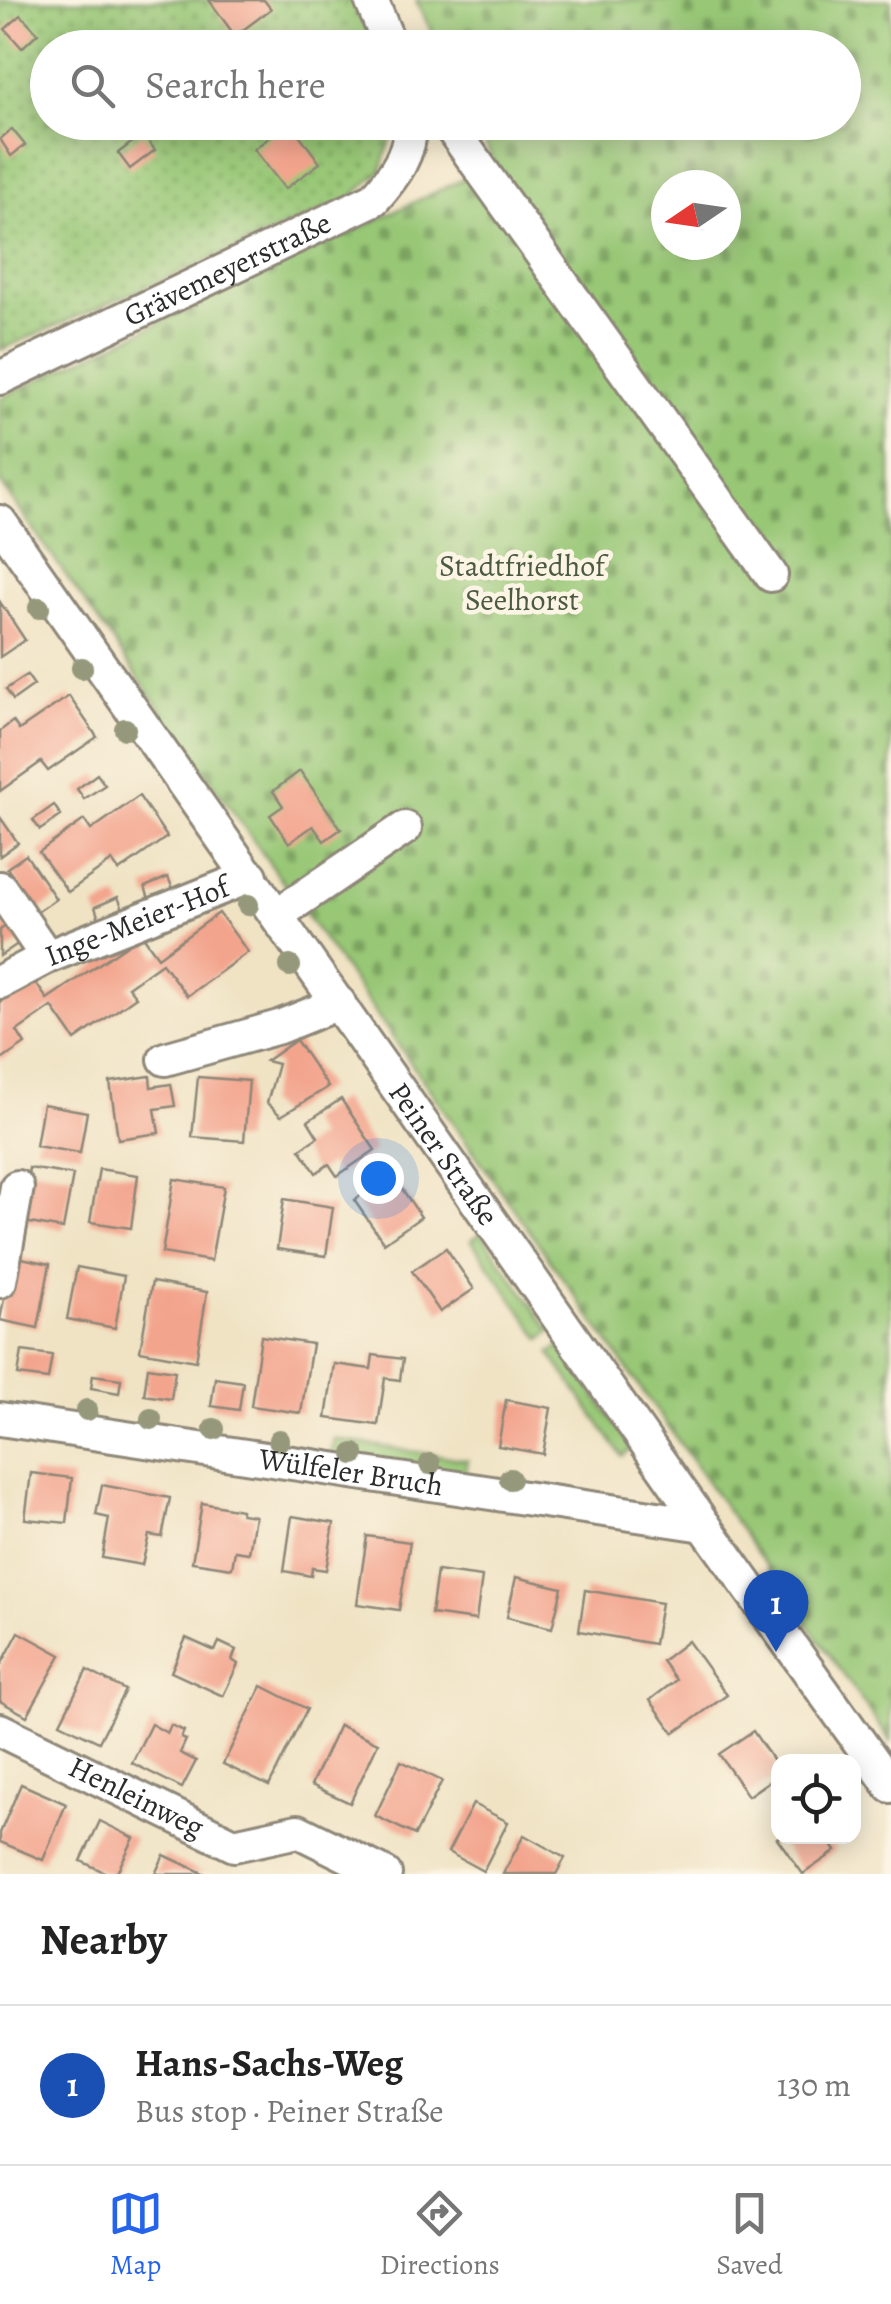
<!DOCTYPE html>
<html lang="en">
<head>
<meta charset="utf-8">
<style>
	body { margin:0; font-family:Alegreya,serif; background:#f2f2f2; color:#222 }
	.controls { position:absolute; right:30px; bottom:30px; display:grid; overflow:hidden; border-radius:20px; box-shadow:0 5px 25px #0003 }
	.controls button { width:90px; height:90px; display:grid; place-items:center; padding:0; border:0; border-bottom:2px solid #e0e0e0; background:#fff; color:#222; font:50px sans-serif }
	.compass { position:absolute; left:651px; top:170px; width:90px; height:90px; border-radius:50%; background:#fff; box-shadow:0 5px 25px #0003; rotate:257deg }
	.you { position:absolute; left:378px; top:1178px; width:35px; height:35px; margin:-25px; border:8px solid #fff; border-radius:50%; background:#1a73e8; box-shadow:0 0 0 15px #1a73e833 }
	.badge { display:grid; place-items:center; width:65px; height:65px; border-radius:50%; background:#2563eb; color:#fff; font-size:32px; font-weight:700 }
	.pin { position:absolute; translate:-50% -82px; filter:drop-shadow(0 2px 5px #0008) }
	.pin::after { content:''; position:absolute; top:52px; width:35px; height:30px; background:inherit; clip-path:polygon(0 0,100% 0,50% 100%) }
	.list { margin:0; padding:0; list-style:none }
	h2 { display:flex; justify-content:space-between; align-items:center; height:130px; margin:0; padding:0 40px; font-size:42px }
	h2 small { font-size:32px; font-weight:400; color:#767676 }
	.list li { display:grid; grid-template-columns:65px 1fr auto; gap:30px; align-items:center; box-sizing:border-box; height:160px; padding:0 40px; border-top:2px solid #e0e0e0 }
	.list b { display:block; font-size:38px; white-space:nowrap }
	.list p { margin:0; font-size:32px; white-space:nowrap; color:#767676 }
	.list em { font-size:32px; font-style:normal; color:#767676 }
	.icon { flex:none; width:55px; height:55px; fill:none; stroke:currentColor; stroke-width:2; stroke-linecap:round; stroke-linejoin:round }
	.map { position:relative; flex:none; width:891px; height:1874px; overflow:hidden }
	.search { position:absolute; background:#fff; box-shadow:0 5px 25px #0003; left:30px; right:30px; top:30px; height:110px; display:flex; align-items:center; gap:25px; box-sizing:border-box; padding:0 35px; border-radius:55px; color:#767676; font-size:38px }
	.sheet { height:290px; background:#fff }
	nav { display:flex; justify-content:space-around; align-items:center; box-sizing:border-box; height:140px; border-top:2px solid #e0e0e0; background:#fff; font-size:28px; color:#767676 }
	nav a { display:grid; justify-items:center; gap:5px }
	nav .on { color:#2563eb }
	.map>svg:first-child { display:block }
</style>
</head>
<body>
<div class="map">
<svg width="891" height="1874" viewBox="0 0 891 1874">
	<defs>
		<pattern id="cemetery-stones" width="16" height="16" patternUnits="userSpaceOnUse" patternTransform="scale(2.5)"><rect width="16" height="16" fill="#98c776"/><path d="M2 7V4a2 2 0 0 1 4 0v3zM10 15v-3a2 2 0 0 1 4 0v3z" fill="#7ca261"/></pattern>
		<pattern id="garden-dots" width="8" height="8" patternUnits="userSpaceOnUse" patternTransform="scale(2.5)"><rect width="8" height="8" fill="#98c776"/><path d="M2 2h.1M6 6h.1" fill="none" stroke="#7ca261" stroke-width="1.8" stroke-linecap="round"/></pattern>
	</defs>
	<rect width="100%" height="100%" fill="#fcf5e5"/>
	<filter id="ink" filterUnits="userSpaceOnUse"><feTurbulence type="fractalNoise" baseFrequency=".01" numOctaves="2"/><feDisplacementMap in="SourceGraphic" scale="20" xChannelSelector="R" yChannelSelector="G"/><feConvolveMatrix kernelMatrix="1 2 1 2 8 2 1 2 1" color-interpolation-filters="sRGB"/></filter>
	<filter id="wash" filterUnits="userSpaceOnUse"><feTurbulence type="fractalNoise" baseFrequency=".0048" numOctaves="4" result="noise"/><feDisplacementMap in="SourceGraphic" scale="40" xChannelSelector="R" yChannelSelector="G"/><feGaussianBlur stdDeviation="2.25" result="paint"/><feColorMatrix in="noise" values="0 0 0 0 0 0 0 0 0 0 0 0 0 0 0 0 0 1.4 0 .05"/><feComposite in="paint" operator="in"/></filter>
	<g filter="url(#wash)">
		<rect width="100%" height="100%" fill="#f0e3c4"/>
		<g fill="#98c776" stroke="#627950" stroke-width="2.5">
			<path d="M 481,1233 L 551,1331 L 541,1339 L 471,1240 Z"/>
			<path d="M 561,1346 L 632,1448 L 622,1456 L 550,1353 Z"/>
			<path d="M 334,1439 L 468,1460 L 465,1478 L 331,1457 Z"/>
		</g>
		<path fill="url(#cemetery-stones)" stroke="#627950" stroke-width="2.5" fill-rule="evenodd" d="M 416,0 L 891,0 L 891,1742 L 0,482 L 0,398 L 495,164 L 475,123 L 844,122 L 844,48 L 439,47 ZM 666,185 L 726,185 L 726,245 L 666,245 Z"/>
		<path fill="url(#garden-dots)" stroke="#627950" stroke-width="2.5" d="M 0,0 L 356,0 L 375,47 L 48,48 L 48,122 L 396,123 L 381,171 L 348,200 L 0,350 Z"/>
		<g id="blocks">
			<g fill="#f3a48d">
				<path d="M 209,0 L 264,0 L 271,9 L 235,36 Z"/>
				<path d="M 21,15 L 38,33 L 22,48 L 5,29 Z"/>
				<path d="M 290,122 L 320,163 L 285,189 L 254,149 Z"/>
				<path d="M 12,129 L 25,145 L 11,156 L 0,139 Z"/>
				<path d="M 143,134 L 155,150 L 130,169 L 118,153 Z"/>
				<path d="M 0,602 L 25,640 L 0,657 Z"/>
				<path d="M 27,675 L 34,685 L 13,700 L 6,689 Z"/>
				<path d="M 69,696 L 97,737 L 48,771 L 41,762 L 0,791 L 0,731 L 13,721 L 19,730 Z"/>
				<path d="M 300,771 L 341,829 L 324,841 L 313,826 L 289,843 L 270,815 L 283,806 L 273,791 Z"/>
				<path d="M 97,774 L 105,785 L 84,799 L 77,789 Z"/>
				<path d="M 139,796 L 167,837 L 119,871 L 112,861 L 68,892 L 39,852 L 84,820 L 91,830 Z"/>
				<path d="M 54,805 L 61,816 L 40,830 L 33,820 Z"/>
				<path d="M 0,817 L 18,843 L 0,856 Z"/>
				<path d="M 26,855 L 56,899 L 37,912 L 7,868 Z"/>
				<path d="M 168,877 L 173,889 L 149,899 L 145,887 Z"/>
				<path d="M 118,897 L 123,909 L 99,919 L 95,907 Z"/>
				<path d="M 219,913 L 248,952 L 187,996 L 162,963 L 128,987 L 136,997 L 75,1040 L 52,1007 L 17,1031 L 25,1044 L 0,1061 L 0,1002 L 33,979 L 47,999 L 142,935 L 158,957 Z"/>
				<path d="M 10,923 L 22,941 L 0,956 L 0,930 Z"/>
				<path d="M 296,1040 L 328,1087 L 281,1116 L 267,1103 L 278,1064 L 266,1061 Z"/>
				<path d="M 150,1076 L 151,1087 L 171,1084 L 175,1106 L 155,1109 L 159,1133 L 118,1139 L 110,1082 Z"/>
				<path d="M 198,1077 L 249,1081 L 244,1141 L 192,1137 Z"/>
				<path d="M 341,1099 L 375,1150 L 337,1176 L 329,1164 L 316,1173 L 300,1149 L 318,1137 L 308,1121 Z"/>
				<path d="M 43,1104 L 87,1112 L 80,1153 L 36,1146 Z"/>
				<path d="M 29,1168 L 73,1175 L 63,1229 L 19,1221 Z"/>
				<path d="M 99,1169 L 138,1175 L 131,1228 L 90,1222 Z"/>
				<path d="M 392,1174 L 421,1217 L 384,1243 L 354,1200 Z"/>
				<path d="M 174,1179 L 224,1187 L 211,1261 L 162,1253 Z"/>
				<path d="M 284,1199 L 333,1207 L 326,1256 L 277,1249 Z"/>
				<path d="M 446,1248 L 474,1289 L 440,1312 L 412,1271 Z"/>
				<path d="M 12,1256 L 50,1264 L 38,1328 L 0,1320 Z"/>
				<path d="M 77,1267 L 124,1276 L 115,1328 L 67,1319 Z"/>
				<path d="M 152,1282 L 207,1292 L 196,1361 L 140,1351 Z"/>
				<path d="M 261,1336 L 312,1344 L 301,1413 L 251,1406 Z"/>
				<path d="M 22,1351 L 52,1355 L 48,1379 L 18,1375 Z"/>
				<path d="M 373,1355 L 403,1359 L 400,1380 L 385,1378 L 378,1425 L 326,1418 L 334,1364 L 371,1369 Z"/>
				<path d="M 148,1367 L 175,1371 L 171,1399 L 144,1395 Z"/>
				<path d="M 93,1375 L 121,1379 L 119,1393 L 91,1388 Z"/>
				<path d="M 215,1378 L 243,1382 L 239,1410 L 211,1406 Z"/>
				<path d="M 506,1400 L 551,1408 L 543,1454 L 498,1446 Z"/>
				<path d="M 31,1473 L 72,1478 L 67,1523 L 25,1519 Z"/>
				<path d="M 102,1485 L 170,1498 L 162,1537 L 149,1535 L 142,1565 L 102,1558 L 109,1518 L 96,1515 Z"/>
				<path d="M 202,1503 L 241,1510 L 241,1514 L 255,1516 L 249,1553 L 235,1551 L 232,1568 L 192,1562 Z"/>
				<path d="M 292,1516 L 334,1523 L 326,1570 L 312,1568 L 311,1576 L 284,1571 Z"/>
				<path d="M 367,1536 L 410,1542 L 399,1610 L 357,1604 Z"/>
				<path d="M 437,1571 L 482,1577 L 476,1620 L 431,1614 Z"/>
				<path d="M 516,1577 L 562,1588 L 552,1628 L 507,1617 Z"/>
				<path d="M 585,1590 L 661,1603 L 654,1644 L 579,1631 Z"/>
				<path d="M 19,1632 L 61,1655 L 27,1716 L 0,1701 L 0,1667 Z"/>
				<path d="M 186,1638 L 215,1651 L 219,1642 L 236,1650 L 232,1660 L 238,1664 L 223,1696 L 171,1672 Z"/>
				<path d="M 688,1641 L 727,1695 L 674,1733 L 650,1700 L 676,1680 L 662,1661 Z"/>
				<path d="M 87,1670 L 125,1690 L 99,1742 L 60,1723 Z"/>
				<path d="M 262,1686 L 307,1709 L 269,1786 L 223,1764 Z"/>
				<path d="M 151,1724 L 167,1733 L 171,1725 L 184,1731 L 181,1738 L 186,1740 L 180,1753 L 196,1761 L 182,1788 L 132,1763 Z"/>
				<path d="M 339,1725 L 378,1743 L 350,1803 L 311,1785 Z"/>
				<path d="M 753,1731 L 778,1768 L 778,1775 L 748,1796 L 719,1754 Z"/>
				<path d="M 401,1761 L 442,1781 L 415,1835 L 375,1816 Z"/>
				<path d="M 21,1784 L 66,1804 L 43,1860 L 0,1842 L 0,1833 Z"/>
				<path d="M 473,1804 L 508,1822 L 483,1871 L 448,1852 Z"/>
				<path d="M 100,1821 L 134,1838 L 116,1874 L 108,1874 L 81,1861 Z"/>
				<path d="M 524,1835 L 565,1858 L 556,1874 L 503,1874 Z"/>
				<path d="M 780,1836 L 826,1836 L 836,1851 L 803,1874 L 777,1838 Z"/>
				<path d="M 164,1855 L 205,1874 L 155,1874 Z"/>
			</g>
		</g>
	</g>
	<g filter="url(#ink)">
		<use href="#blocks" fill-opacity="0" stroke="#8e8778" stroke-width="2.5"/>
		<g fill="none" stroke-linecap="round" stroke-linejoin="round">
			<g stroke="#8e8778" stroke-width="38">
				<g id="minor">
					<path d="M 371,0 L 391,48"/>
					<path d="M 447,122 L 771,575"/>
					<path id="s1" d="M 0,378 L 374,199 C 395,175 410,155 411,122"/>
					<path id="s2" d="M 0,522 L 704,1525 L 891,1786"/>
					<path d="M 0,888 L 47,957"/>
					<path d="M 277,915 L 405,828"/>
					<path id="s3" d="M 0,982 L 47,957 L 251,876"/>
					<path d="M 165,1059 L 279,1027 L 339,1003"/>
					<path d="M 0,1281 L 17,1187"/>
					<path id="s4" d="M 0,1419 L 704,1525"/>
					<path id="s5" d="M 0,1730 L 234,1845 L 298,1831 L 385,1874"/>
				</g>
			</g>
			<use href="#minor" stroke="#fff" stroke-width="32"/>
		</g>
		<g fill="#96987c">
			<circle cx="39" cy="608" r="11"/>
			<circle cx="82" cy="668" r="11"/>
			<circle cx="125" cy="729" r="11"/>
			<circle cx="248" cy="905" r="11"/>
			<circle cx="290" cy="966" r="11"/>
			<circle cx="87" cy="1410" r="11"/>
			<circle cx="151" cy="1419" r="11"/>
			<circle cx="214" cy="1429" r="11"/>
			<circle cx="279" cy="1440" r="11"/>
			<circle cx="354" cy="1454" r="11"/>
			<circle cx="430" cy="1464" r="11"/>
			<circle cx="510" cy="1479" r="11"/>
		</g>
	</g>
	<g text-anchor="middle" stroke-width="9" stroke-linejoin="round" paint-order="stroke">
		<g font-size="30" fill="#2b2b2b" stroke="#fcf5e5">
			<text dy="10" stroke="none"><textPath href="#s1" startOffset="252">Grävemeyerstraße</textPath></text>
			<text dy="10" stroke="none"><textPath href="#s3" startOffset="150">Inge-Meier-Hof</textPath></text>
			<text dy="10" stroke="none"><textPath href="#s2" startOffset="772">Peiner Straße</textPath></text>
			<text dy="10" stroke="none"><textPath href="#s4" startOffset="355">Wülfeler Bruch</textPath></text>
			<text dy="10" stroke="none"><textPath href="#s5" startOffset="152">Henleinweg</textPath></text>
		</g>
		<g font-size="30" fill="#4c5a42" stroke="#fcf5e5">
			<text x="522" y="576">Stadtfriedhof<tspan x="522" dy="34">Seelhorst</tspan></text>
		</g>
	</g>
</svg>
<div class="controls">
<button><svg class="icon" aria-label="locate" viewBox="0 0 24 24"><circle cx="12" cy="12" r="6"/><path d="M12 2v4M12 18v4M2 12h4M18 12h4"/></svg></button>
</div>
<svg class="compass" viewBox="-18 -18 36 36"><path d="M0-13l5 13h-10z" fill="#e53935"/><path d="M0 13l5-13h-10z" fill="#767676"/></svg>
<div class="you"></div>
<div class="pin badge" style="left:776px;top:1652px;background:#1a4fb4">1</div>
<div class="search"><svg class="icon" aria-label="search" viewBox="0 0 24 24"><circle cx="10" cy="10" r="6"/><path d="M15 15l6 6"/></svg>Search here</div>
</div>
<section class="sheet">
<h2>Nearby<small></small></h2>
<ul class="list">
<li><span class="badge" style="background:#1a4fb4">1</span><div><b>Hans-Sachs-Weg</b><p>Bus stop · Peiner Straße</p></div><em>130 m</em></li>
</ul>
</section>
<nav>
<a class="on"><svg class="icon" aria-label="map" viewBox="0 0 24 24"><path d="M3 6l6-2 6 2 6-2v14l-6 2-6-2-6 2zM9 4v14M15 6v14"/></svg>Map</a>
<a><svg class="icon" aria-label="directions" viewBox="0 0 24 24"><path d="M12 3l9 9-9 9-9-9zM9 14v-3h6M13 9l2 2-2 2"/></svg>Directions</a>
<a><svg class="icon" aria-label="saved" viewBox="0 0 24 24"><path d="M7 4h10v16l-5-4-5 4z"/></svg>Saved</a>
</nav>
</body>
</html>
